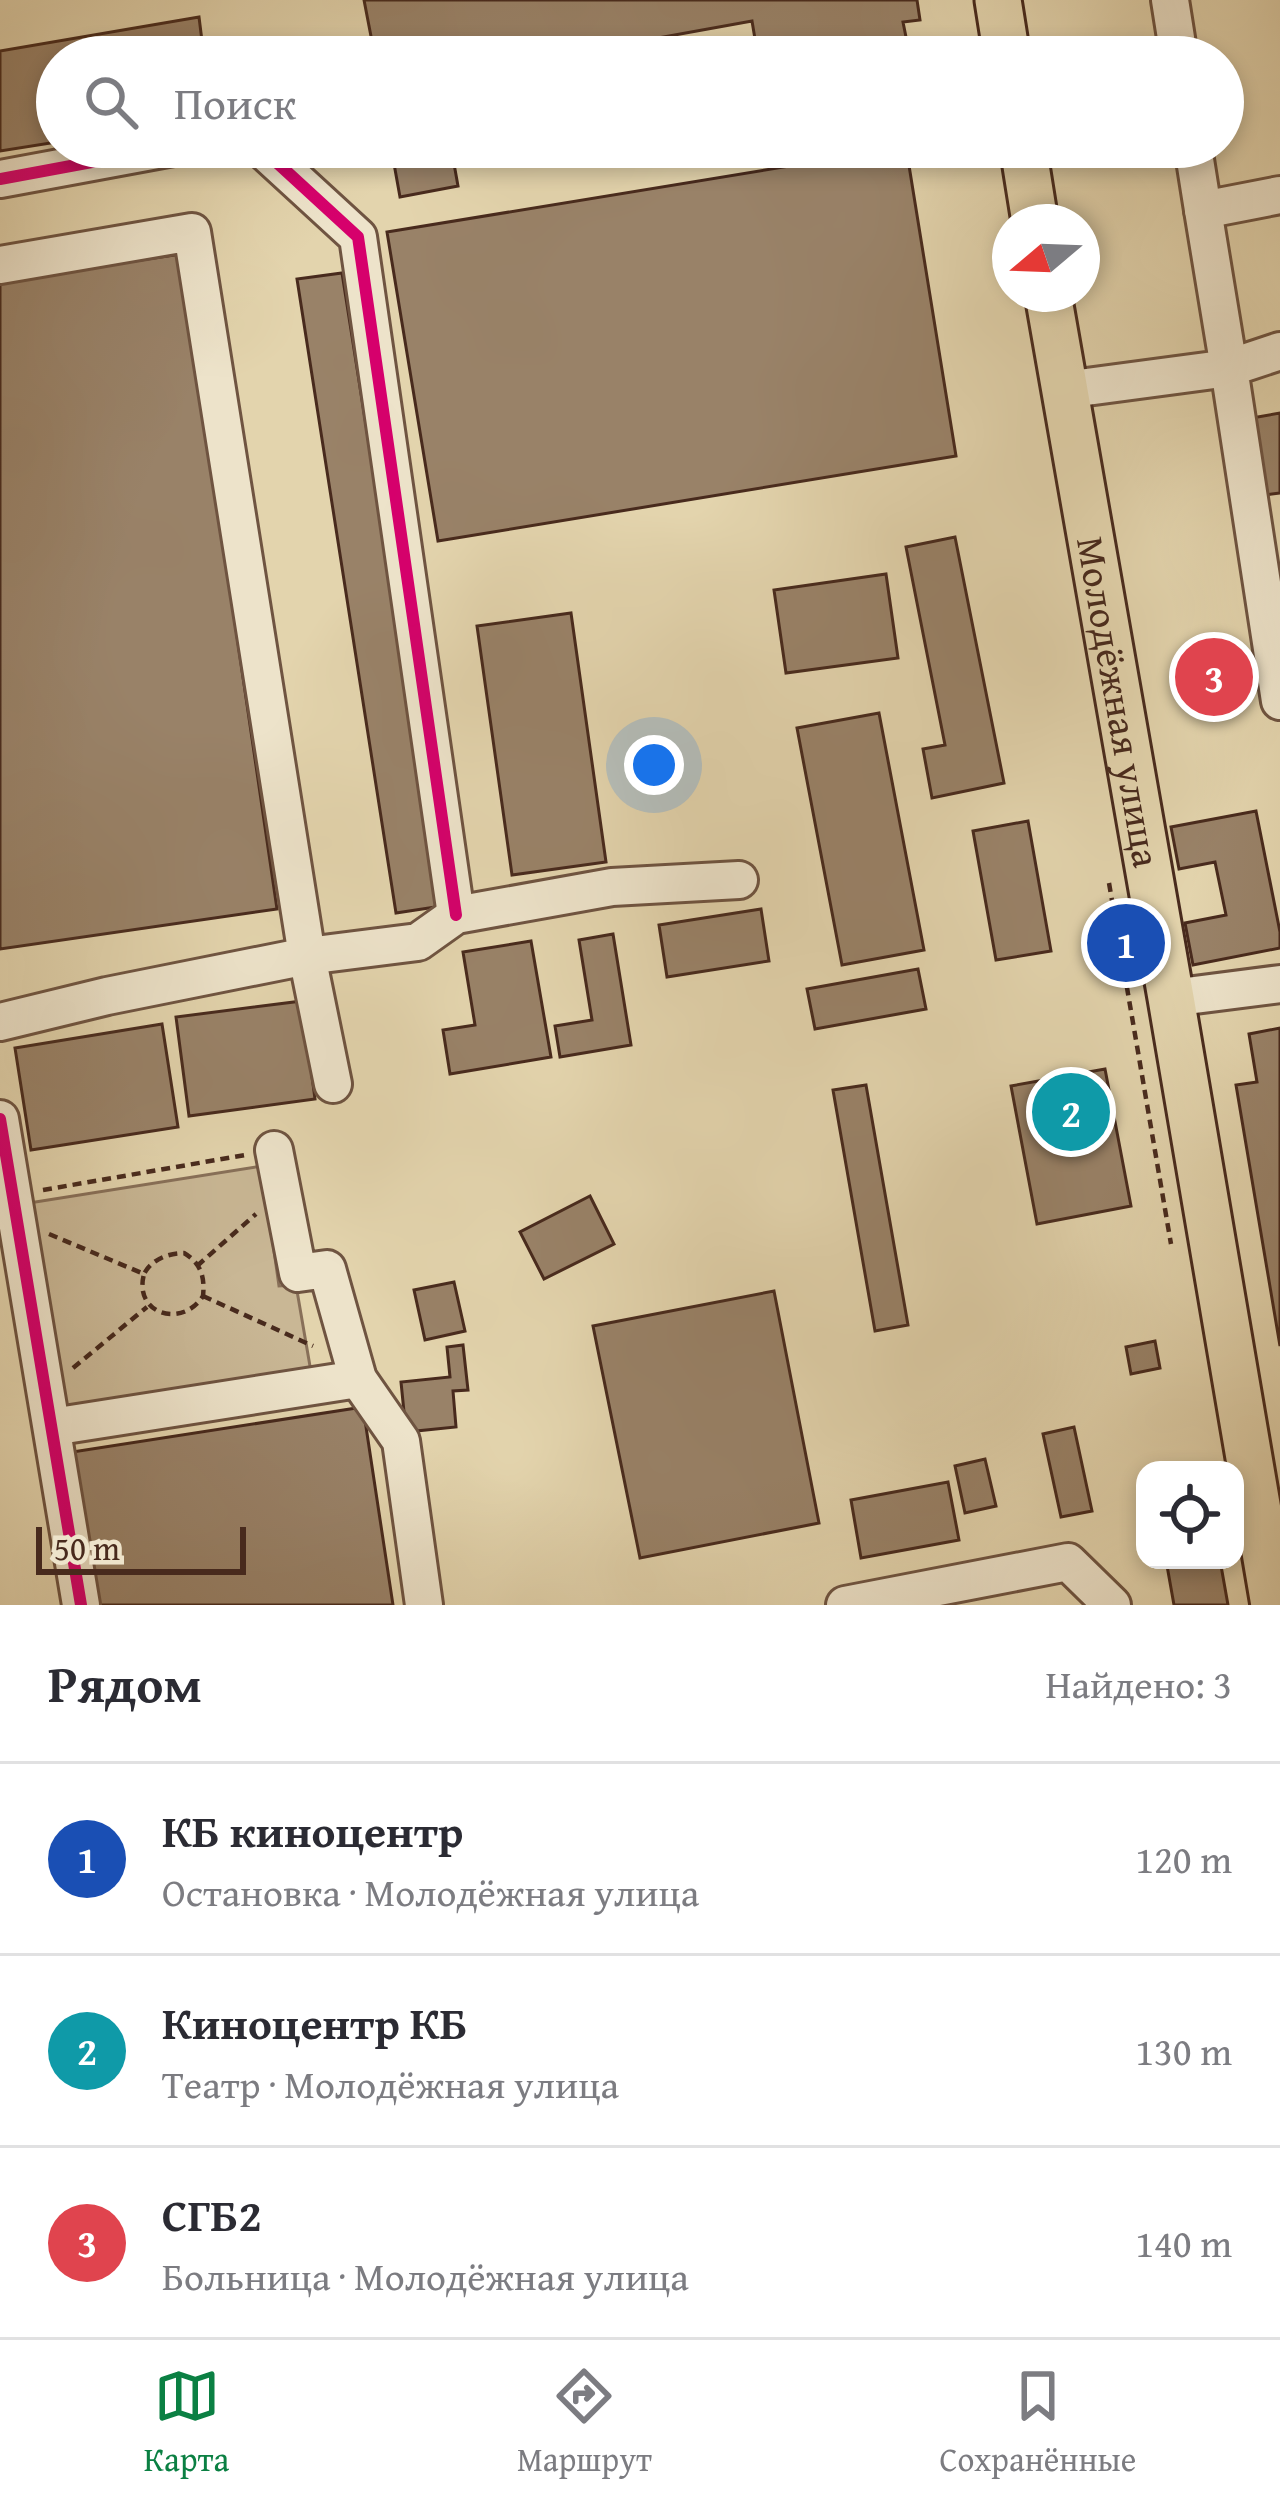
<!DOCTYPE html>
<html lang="ru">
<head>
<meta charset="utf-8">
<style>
	body { margin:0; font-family:"Gentium Book Plus",serif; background:#f2f2f3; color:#2b2b33 }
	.controls { position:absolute; right:36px; bottom:36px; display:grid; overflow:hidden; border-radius:24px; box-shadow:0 6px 18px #0003 }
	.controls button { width:108px; height:108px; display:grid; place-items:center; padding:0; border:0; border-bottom:3px solid #e1e1e2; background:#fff; color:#2b2b33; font:60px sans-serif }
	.compass { position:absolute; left:992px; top:204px; width:108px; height:108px; border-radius:50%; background:#fff; box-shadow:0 6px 18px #0003; rotate:251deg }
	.scale { position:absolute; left:36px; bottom:30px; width:210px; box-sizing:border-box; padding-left:12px; border:6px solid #482a1d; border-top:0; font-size:33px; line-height:42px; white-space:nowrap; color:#482a1d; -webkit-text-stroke:9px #ede3ca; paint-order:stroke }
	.you { position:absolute; left:654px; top:765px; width:42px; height:42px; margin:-30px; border:9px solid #fff; border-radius:50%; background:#1a73e8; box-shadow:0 0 0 18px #1a73e833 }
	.badge { display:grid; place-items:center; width:78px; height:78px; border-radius:50%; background:#0b8043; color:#fff; font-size:39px; font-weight:700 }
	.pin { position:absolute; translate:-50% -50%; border:6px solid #fff; box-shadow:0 3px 12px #0006 }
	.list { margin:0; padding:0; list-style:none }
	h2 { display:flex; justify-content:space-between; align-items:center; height:156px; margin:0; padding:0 48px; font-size:51px }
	h2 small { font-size:39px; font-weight:400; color:#7c7c81 }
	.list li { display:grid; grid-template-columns:78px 1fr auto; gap:36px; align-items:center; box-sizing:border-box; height:192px; padding:0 48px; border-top:3px solid #e1e1e2 }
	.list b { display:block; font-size:45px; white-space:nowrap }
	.list p { margin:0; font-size:39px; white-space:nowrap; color:#7c7c81 }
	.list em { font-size:39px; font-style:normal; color:#7c7c81 }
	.icon { flex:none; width:66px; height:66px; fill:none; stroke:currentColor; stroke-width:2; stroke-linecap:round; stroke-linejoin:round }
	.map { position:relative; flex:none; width:1280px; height:1605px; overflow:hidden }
	.search { position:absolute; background:#fff; box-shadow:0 6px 18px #0003; left:36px; right:36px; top:36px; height:132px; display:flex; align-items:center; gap:30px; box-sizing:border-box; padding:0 42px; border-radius:66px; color:#7c7c81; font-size:45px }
	.sheet { height:732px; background:#fff }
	nav { display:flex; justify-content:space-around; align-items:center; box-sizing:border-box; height:168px; border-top:3px solid #e1e1e2; background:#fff; font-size:33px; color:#7c7c81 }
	nav a { display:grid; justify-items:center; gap:6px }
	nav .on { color:#0b8043 }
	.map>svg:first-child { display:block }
</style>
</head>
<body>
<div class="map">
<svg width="1280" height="1605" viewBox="0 0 1280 1605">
	<rect width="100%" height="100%" fill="#e3d4ad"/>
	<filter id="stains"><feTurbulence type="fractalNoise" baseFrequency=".00167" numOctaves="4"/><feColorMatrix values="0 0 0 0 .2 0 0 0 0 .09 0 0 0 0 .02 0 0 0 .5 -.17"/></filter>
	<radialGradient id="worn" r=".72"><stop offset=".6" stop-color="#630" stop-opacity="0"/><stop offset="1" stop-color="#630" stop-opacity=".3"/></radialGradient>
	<path fill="#c9b795" stroke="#887059" stroke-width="3" d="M 262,1166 L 279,1286 L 296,1285 L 311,1372 L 61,1408 L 29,1203 Z"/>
	<g fill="#998268" stroke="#482a1d" stroke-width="3">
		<path d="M 364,0 L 917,0 L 920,20 L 903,22 L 910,57 L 758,57 L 752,21 L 553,57 L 375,57 Z"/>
		<path d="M 199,17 L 204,57 L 57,57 L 57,142 L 0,151 L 0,51 Z"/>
		<path d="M 391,147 L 451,147 L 458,186 L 400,197 Z"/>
		<path d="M 906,147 L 956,456 L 438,541 L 387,232 Z"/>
		<path d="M 181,254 L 277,909 L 0,949 L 0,281 Z"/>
		<path d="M 342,273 L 442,906 L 396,913 L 297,279 Z"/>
		<path d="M 1280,413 L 1280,493 L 1265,495 L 1252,418 Z"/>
		<path d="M 955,537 L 1004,783 L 932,798 L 923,749 L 945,745 L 906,547 Z"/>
		<path d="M 886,574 L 898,658 L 786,673 L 774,590 Z"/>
		<path d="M 571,613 L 606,862 L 512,875 L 477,626 Z"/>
		<path d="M 879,713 L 924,950 L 842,965 L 797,728 Z"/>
		<path d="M 1256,811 L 1280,932 L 1280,948 L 1193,965 L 1185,923 L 1226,915 L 1215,862 L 1179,869 L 1171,827 Z"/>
		<path d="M 1028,821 L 1051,951 L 996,960 L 973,831 Z"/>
		<path d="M 761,909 L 769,961 L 667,977 L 659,925 Z"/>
		<path d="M 613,934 L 631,1045 L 560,1057 L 555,1026 L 592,1020 L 579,940 Z"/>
		<path d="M 531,941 L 551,1057 L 450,1074 L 443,1030 L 475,1025 L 463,952 Z"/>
		<path d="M 918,969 L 926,1009 L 815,1029 L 807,989 Z"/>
		<path d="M 302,1001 L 315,1099 L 189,1116 L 176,1017 Z"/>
		<path d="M 162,1024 L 178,1127 L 31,1150 L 15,1048 Z"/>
		<path d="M 1280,1028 L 1280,1346 L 1236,1085 L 1257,1082 L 1249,1034 Z"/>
		<path d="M 1105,1069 L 1131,1206 L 1037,1224 L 1011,1086 Z"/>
		<path d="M 866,1085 L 908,1325 L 875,1331 L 833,1090 Z"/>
		<path d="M 590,1196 L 614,1244 L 544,1279 L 520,1232 Z"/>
		<path d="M 454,1282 L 465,1331 L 425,1340 L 414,1290 Z"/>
		<path d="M 774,1291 L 819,1523 L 640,1558 L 593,1326 Z"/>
		<path d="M 1155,1341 L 1160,1368 L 1131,1374 L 1126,1347 Z"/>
		<path d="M 463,1345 L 468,1390 L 453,1391 L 456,1427 L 406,1432 L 401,1382 L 450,1377 L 447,1347 Z"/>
		<path d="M 363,1407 L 393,1605 L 90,1605 L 66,1453 Z"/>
		<path d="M 1074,1427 L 1092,1511 L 1061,1517 L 1043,1434 Z"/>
		<path d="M 985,1459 L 996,1506 L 965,1513 L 955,1466 Z"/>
		<path d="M 948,1482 L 959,1540 L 861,1558 L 851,1500 Z"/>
		<path d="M 1166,1560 L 1220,1560 L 1228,1605 L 1174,1605 Z"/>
	</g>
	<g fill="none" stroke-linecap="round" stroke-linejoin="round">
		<g stroke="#6f5441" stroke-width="42">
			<g id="minor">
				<path d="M 1170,0 L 1179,57"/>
				<path d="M 260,147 L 358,237 L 456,915"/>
				<path d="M 1193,147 L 1203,210 L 1280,195"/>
				<path d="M 0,179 L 173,147"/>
				<path d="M 0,265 L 192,232 L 307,956 L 333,1084"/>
				<path d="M 1280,351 L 1229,368 L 1280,701"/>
				<path d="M 1064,390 L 1229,368 L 1203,210"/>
				<path d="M 1171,998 L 1280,984"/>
				<path d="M 0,1022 L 107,996 L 307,956 L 418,942 L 456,915 L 612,887 L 739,880"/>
				<path d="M 0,1119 L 81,1605"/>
				<path d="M 274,1150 L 298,1273 L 327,1269 L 358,1379 L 401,1441 L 424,1605"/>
				<path d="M 52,1427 L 358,1379"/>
				<path d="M 845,1605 L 1068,1562 L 1112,1605"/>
			</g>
		</g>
		<g stroke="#482a1d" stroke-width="51">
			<g id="major">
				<path d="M 998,0 L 1007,57"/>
				<path d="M 1023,147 L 1035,222"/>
				<path id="s1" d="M 1048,294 L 1171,998 L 1274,1605"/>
			</g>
		</g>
		<g stroke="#482a1d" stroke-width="4.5" stroke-dasharray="9 6" stroke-linecap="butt">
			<path d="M 1109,883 L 1171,1244"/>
			<path d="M 43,1190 L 245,1155"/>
			<path d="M 49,1234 L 144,1274 C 133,1314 182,1329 203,1296 C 205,1277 201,1263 184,1253 C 168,1253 151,1260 144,1274"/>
			<path d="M 197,1266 L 256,1214"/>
			<path d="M 203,1296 L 313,1346"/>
			<path d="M 73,1368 L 147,1307"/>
		</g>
		<use href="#minor" stroke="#ede3ca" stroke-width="36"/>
		<use href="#major" stroke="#e3d4ad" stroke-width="45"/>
		<g stroke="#ede3ca" stroke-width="20">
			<g id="cycleway">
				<path d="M 260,147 L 358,237 L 456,915"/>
				<path d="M 0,179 L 173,147"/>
				<path d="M 0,1119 L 81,1605"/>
			</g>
		</g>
		<use href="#cycleway" stroke="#d6006c" stroke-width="12"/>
	</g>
	<g text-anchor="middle" stroke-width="10" stroke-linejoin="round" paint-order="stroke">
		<g font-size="39" fill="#482a1d" stroke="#ede3ca">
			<text dy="14" stroke="none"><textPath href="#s1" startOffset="414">Молодёжная улица</textPath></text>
		</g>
	</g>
	<rect width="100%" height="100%" filter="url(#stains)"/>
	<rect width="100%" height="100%" fill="url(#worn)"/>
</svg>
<div class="controls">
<button><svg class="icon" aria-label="locate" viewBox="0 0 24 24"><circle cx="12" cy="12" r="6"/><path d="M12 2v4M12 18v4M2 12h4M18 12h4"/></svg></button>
</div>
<svg class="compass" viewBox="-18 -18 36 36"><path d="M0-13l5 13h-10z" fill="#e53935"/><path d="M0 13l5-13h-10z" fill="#7c7c81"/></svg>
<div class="scale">50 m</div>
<div class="you"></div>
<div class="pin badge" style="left:1126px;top:943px;background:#1a4fb4">1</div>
<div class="pin badge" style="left:1071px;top:1112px;background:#0f9aa8">2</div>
<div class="pin badge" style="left:1214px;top:677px;background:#e0444e">3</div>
<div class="search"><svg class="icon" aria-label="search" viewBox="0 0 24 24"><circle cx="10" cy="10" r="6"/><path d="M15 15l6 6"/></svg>Поиск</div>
</div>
<section class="sheet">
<h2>Рядом<small>Найдено: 3</small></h2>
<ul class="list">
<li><span class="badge" style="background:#1a4fb4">1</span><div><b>КБ киноцентр</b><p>Остановка · Молодёжная улица</p></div><em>120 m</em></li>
<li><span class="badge" style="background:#0f9aa8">2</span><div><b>Киноцентр КБ</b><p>Театр · Молодёжная улица</p></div><em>130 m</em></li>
<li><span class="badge" style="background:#e0444e">3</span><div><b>СГБ2</b><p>Больница · Молодёжная улица</p></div><em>140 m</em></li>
</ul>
</section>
<nav>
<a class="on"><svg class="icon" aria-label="map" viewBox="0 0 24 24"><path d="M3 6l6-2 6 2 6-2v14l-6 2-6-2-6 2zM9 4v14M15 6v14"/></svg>Карта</a>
<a><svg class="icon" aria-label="directions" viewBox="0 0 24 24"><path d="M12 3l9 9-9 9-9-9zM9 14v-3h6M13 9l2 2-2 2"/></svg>Маршрут</a>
<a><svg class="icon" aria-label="saved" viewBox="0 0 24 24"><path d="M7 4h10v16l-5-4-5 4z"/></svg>Сохранённые</a>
</nav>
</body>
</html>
